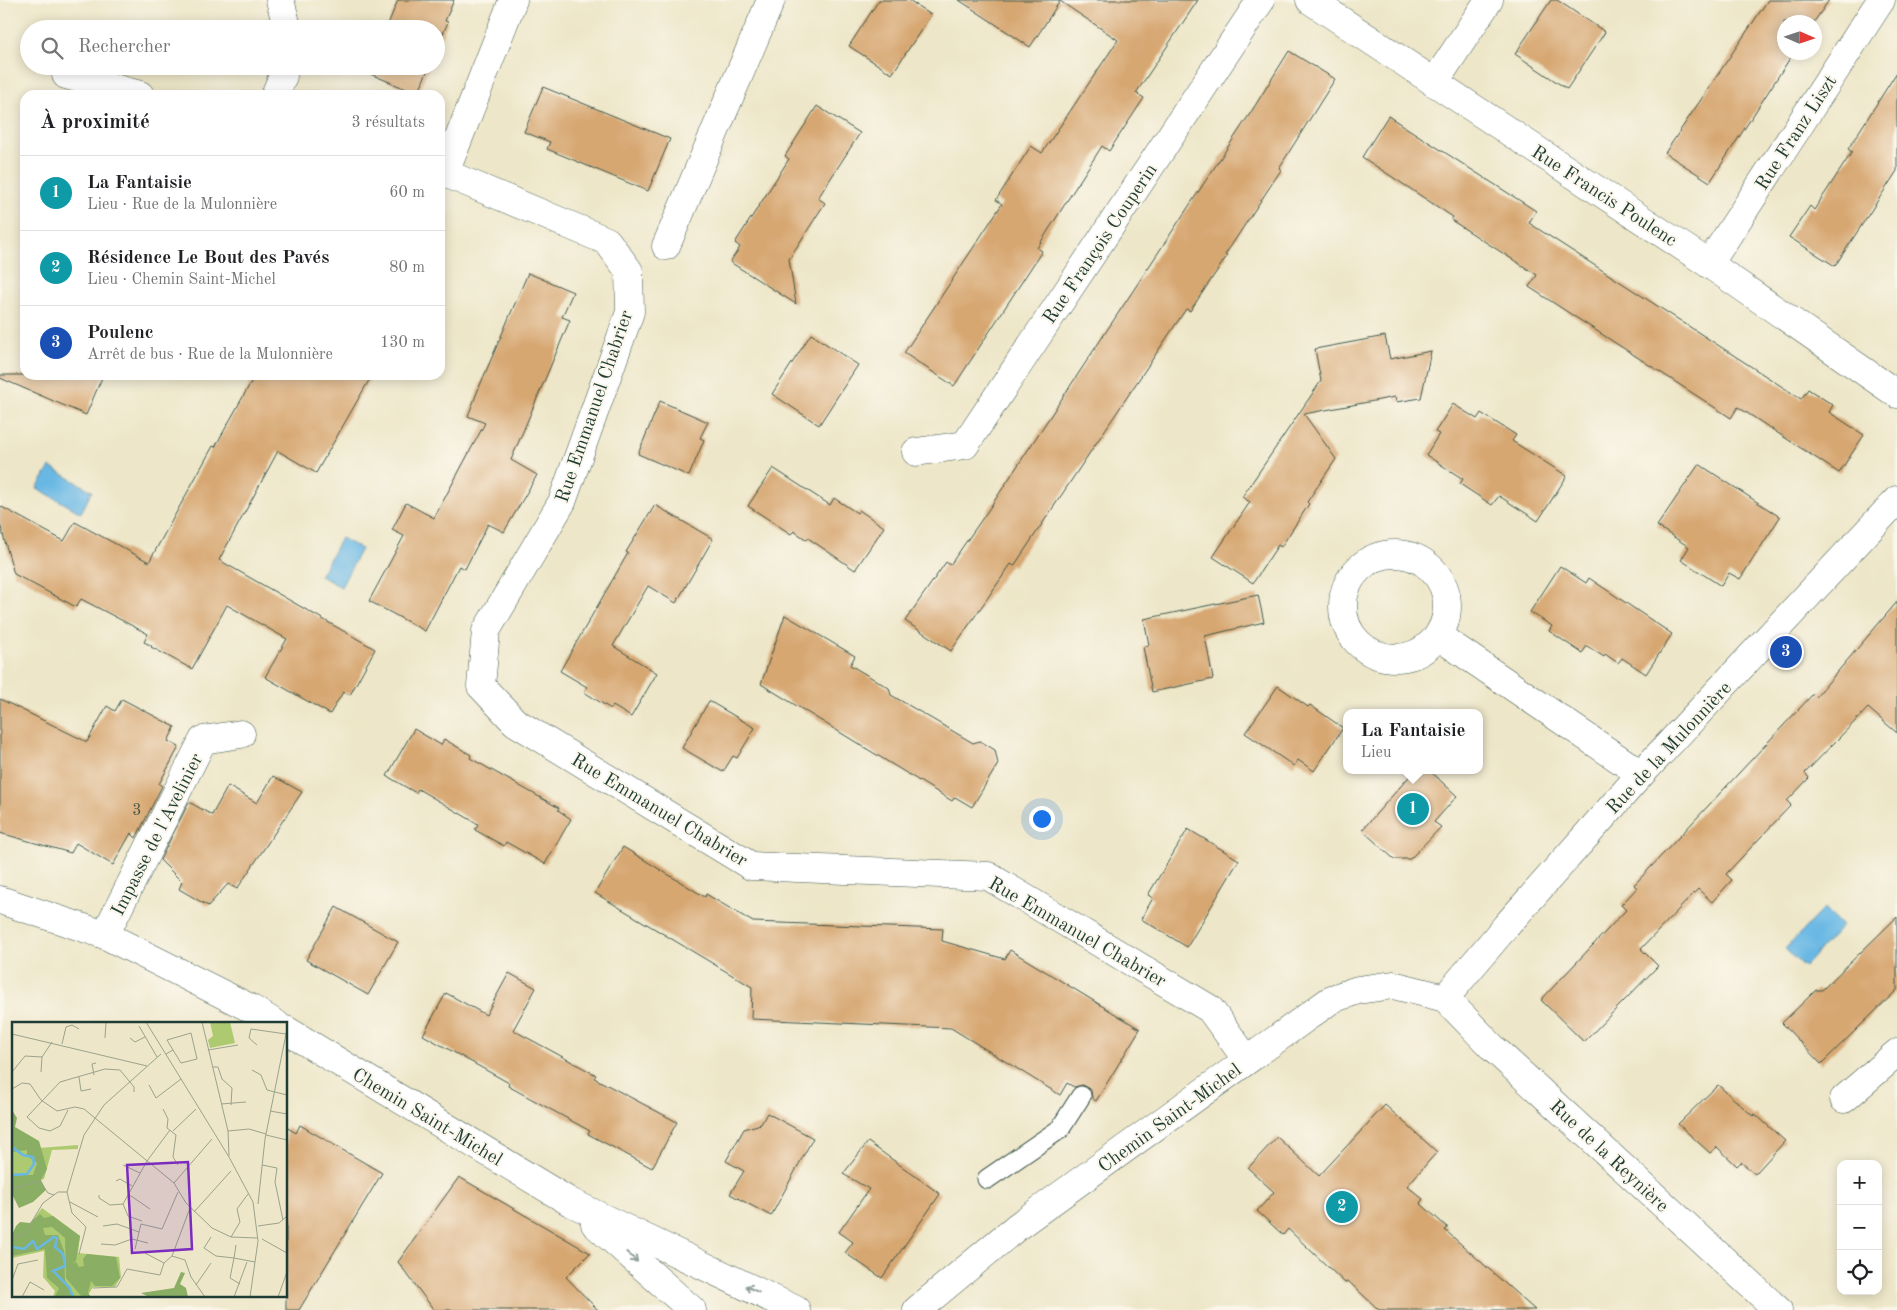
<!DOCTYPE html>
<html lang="fr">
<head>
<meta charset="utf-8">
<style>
	body { margin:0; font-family:"Old Standard TT",serif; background:#f2f2f2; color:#202124 }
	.controls { position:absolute; right:15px; bottom:15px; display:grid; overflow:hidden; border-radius:10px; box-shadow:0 2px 12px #0003 }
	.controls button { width:45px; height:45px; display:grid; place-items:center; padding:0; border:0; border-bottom:1px solid #e0e0e0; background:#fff; color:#202124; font:25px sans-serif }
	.compass { position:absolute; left:1777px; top:15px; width:45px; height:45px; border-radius:50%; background:#fff; box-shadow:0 2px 12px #0003; rotate:93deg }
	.you { position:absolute; left:1041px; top:818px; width:18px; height:18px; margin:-12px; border:4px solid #fff; border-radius:50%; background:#1a73e8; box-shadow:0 0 0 8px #1a73e833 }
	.badge { display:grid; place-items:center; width:32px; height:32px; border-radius:50%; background:#1f6fb2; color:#fff; font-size:16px; font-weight:700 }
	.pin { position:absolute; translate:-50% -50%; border:2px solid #fff; box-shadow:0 1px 5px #0006 }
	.popup { position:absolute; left:1343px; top:709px; width:140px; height:65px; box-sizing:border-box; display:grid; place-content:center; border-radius:10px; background:#fff; filter:drop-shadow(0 1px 4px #0005); font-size:16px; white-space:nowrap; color:#757577 }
	.popup b { font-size:19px; color:#202124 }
	.popup::after { content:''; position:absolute; left:50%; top:100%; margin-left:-10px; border:10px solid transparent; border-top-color:#fff }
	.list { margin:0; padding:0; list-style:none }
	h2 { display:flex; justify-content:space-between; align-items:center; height:65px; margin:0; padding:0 20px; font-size:21px }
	h2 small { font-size:16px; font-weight:400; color:#757577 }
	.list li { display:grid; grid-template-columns:32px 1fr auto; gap:15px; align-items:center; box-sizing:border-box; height:75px; padding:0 20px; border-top:1px solid #e0e0e0 }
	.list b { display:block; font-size:19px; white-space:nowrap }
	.list p { margin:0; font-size:16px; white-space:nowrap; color:#757577 }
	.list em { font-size:16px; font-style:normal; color:#757577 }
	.icon { flex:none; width:28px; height:28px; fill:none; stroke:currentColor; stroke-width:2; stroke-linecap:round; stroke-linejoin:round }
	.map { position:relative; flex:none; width:1897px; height:1310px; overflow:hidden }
	.search { position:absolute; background:#fff; box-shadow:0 2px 12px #0003; left:20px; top:20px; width:425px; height:55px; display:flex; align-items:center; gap:12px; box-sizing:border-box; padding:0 18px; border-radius:28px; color:#757577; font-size:19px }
	.panel { position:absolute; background:#fff; box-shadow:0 2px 12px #0003; left:20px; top:90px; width:425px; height:290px; border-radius:15px }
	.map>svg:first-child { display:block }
</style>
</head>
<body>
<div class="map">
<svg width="1897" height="1310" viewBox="0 0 1897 1310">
	<rect width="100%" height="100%" fill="#fbf7ec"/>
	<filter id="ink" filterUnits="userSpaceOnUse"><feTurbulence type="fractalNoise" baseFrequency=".02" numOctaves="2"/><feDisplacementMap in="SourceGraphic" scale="10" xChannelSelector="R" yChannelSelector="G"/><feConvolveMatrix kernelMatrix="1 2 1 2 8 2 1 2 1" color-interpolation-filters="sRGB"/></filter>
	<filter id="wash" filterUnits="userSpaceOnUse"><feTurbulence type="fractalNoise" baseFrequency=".0096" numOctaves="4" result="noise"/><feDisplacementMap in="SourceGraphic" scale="20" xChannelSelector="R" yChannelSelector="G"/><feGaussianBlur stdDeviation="1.12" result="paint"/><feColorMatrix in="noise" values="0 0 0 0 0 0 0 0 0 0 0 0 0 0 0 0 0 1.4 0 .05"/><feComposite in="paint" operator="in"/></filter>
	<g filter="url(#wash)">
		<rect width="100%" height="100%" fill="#ede6c8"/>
		<g fill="#69b8e4" stroke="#447a8c">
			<path d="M 50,467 L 92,491 L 81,513 L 37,488 Z"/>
			<path d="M 341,538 L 361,549 L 341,587 L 320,576 Z"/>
			<path d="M 1824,908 L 1842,926 L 1804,967 L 1785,949 Z"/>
		</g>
		<g id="blocks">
			<g fill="#d7a772">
				<path d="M 398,0 L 454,0 L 445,21 L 448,22 L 436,50 L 436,29 L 386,29 Z"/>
				<path d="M 879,0 L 909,0 L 931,15 L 892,74 L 849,46 Z"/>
				<path d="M 959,0 L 1198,0 L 1136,93 L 1144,98 L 1109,151 L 1102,146 L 1037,248 L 1042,251 L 954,386 L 904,353 L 1002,204 L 996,200 L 1031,146 L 1042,153 L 1118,40 L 1060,1 L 1030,47 Z"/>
				<path d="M 1551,0 L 1557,0 L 1605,32 L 1567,89 L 1515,54 Z"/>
				<path d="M 1768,0 L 1829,0 L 1814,22 L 1784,22 L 1784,52 L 1794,52 L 1710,182 L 1665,153 Z"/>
				<path d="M 1289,51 L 1335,79 L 1279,168 L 1281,170 L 1225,255 L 1227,256 L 1190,311 L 1186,309 L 1014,566 L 1011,564 L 951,651 L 905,621 L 946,562 L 950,565 L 989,509 L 1253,109 Z"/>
				<path d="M 371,66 L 429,66 L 418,94 L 368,73 Z"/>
				<path d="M 1897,72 L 1897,171 L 1835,266 L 1789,237 L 1810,206 L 1814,210 L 1852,152 L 1848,149 Z"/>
				<path d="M 543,87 L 670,139 L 648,191 L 547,149 L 550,142 L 524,132 Z"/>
				<path d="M 817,106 L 860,133 L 818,198 L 825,203 L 789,259 L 796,304 L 730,262 L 740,247 L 735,243 L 789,159 L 785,156 Z"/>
				<path d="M 1388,116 L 1536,211 L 1529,223 L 1741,360 L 1801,399 L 1808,389 L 1833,405 L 1829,412 L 1864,435 L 1839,473 L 1738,407 L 1731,418 L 1529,287 L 1537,275 L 1451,220 L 1453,217 L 1362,157 Z"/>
				<path d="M 528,273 L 573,292 L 562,317 L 570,320 L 511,460 L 537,475 L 504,532 L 488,524 L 465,569 L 459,566 L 425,631 L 369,601 L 404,536 L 392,530 L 406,503 L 434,518 L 485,423 L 468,416 L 478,390 Z"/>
				<path d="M 811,334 L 858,365 L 819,425 L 772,394 Z"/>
				<path d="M 1385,336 L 1390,359 L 1431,351 L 1421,398 L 1396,402 L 1395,397 L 1304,414 L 1336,459 L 1307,502 L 1309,504 L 1281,547 L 1278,545 L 1253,583 L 1213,557 L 1250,502 L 1242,497 L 1321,381 L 1315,349 Z"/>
				<path d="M 0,375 L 103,375 L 86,415 L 0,378 Z"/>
				<path d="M 255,375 L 372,375 L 316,473 L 278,451 L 219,560 L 375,649 L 350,695 L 343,692 L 330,714 L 265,677 L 287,639 L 227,605 L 192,669 L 151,647 L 152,646 L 144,642 L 148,634 L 81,599 L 76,607 L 14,574 L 0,524 L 0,506 L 64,541 L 75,522 L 149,562 L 213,446 L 215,447 Z"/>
				<path d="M 660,401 L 708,422 L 700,438 L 704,440 L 689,476 L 638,454 Z"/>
				<path d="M 1453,404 L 1477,419 L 1481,413 L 1516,435 L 1512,441 L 1567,476 L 1538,521 L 1499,496 L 1492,505 L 1460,484 L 1463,479 L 1426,455 L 1439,434 L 1435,432 Z"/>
				<path d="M 1699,464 L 1780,517 L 1740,579 L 1729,573 L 1721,586 L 1681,560 L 1689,547 L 1657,526 Z"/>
				<path d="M 773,468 L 830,505 L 834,498 L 857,513 L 859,510 L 884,527 L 855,570 L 808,538 L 807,540 L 794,531 L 791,534 L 748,506 Z"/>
				<path d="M 655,505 L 713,539 L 676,603 L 648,586 L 613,646 L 657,673 L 631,717 L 613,706 L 611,709 L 584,692 L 587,687 L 560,671 L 628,553 L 626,552 Z"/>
				<path d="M 1560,566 L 1586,583 L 1589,578 L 1672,634 L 1646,674 L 1622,658 L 1618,663 L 1605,654 L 1604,657 L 1587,646 L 1582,653 L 1549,631 L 1552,626 L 1530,612 Z"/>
				<path d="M 1258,595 L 1264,622 L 1205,636 L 1213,679 L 1152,692 L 1143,647 L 1149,645 L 1144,619 Z"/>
				<path d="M 1897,602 L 1897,733 L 1868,708 L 1805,773 L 1809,778 L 1787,801 L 1791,805 L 1726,874 L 1732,880 L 1712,902 L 1698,889 L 1641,949 L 1658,966 L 1584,1042 L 1541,1000 L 1626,910 L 1621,905 L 1637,888 L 1634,885 L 1813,694 L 1816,697 Z"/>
				<path d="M 785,615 L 855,656 L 850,665 L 889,688 L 891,695 L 973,743 L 980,741 L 995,750 L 998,764 L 972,807 L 955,797 L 952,801 L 761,684 Z"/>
				<path d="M 1278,686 L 1308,707 L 1310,705 L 1343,728 L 1314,771 L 1298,760 L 1294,766 L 1245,733 Z"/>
				<path d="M 0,699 L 87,742 L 107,706 L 115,711 L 122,699 L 175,727 L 168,741 L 179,747 L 159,784 L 162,786 L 136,838 L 131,833 L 113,865 L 76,843 L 71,853 L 0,833 Z"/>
				<path d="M 709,701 L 755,728 L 737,758 L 733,756 L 723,772 L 682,748 Z"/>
				<path d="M 414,729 L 441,745 L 444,739 L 471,755 L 470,758 L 559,808 L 558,810 L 571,819 L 545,864 L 506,842 L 504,846 L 475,830 L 478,824 L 418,789 L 416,793 L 387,776 Z"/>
				<path d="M 1415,770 L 1429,770 L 1457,796 L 1434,822 L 1441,827 L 1410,859 L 1394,859 L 1362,830 Z"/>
				<path d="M 273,776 L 302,792 L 237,889 L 228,884 L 208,906 L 179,889 L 182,882 L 160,860 L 189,802 L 212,815 L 228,786 L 257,803 Z"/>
				<path d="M 1188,829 L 1239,860 L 1187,947 L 1141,919 L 1153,898 L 1148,895 Z"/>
				<path d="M 623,847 L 705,897 L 706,894 L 753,922 L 943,929 L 942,941 L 1005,959 L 1010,950 L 1140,1029 L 1096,1101 L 1092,1098 L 1091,1090 L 1082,1085 L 1074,1087 L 1067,1083 L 1060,1095 L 951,1028 L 751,1019 L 752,987 L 595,893 Z"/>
				<path d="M 336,907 L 398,942 L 368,995 L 306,960 Z"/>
				<path d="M 1897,917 L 1897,990 L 1821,1064 L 1782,1023 L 1816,990 L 1822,990 Z"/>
				<path d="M 509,973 L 536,988 L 513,1030 L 596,1075 L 594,1078 L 677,1122 L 652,1168 L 588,1134 L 590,1131 L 508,1086 L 509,1083 L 423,1035 L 446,993 L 486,1015 Z"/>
				<path d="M 1718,1085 L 1753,1116 L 1755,1114 L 1785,1141 L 1755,1174 L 1741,1162 L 1737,1166 L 1717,1147 L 1710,1153 L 1678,1124 Z"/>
				<path d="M 1385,1105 L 1437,1152 L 1407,1186 L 1423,1199 L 1420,1203 L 1448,1228 L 1445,1230 L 1535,1310 L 1379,1310 L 1348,1281 L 1345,1283 L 1288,1229 L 1283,1235 L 1257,1211 L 1274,1192 L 1248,1168 L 1277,1137 L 1319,1176 Z"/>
				<path d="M 767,1113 L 813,1138 L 771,1216 L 730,1194 L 744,1171 L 726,1161 L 744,1129 L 761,1124 Z"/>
				<path d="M 300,1125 L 382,1173 L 299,1310 L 286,1310 L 286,1127 L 296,1133 Z"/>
				<path d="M 868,1142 L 940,1194 L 882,1278 L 845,1253 L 853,1242 L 839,1232 L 869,1189 L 843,1174 Z"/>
				<path d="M 459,1177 L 590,1253 L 566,1277 L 598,1310 L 434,1310 L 398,1262 Z"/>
			</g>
		</g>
	</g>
	<g filter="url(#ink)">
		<use href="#blocks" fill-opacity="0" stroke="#3e564a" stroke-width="1"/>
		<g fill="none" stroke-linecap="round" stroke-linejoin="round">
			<g stroke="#3e564a" stroke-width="21">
				<path id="lane" d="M 987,1179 L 1060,1129 L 1081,1096"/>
			</g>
			<g stroke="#3e564a" stroke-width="29">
				<g id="street">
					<path d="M 280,0 L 286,23 L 285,29"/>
					<path d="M 1310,0 L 1709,264 L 1897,394"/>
					<path d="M 66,75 L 140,95"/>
					<path d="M 1434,83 L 1489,0"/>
					<path d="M 275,95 L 283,76 L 283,66"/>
					<path d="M 440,171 L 607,241 L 629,271 L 630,312 L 562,502 L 486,631 L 481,686 L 515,722 L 751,866 L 988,876 L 1210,1009 L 1247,1060"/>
					<path d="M 445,173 L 513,0"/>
					<path d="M 666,246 L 771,0"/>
					<path d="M 1709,264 L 1881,0"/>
					<path d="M 916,452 L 965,445 L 1261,0"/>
					<circle cx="1395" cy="606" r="52"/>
					<path d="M 1438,636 L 1641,774"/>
					<path d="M 0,900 L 105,935 L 250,1008 L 276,1024"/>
					<path d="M 105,935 L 203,740 L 241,734"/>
					<path d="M 1445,998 L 1506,926 L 1641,774 L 1897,500"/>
					<path d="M 1445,998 L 1494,1049 L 1778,1310"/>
					<path d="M 286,1030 L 570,1202 L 796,1310"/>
					<path d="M 1844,1099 L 1897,1053"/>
					<path d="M 595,1224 L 692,1310"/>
					<path d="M 917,1310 L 1018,1226 L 1332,999 L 1358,990 L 1393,985 L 1445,998"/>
				</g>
			</g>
			<use href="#lane" stroke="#fff" stroke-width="19"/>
			<use href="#street" stroke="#fff" stroke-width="28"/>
		</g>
		<defs><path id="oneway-shaft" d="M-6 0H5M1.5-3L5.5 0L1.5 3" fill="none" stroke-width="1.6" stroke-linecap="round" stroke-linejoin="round" transform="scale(1.25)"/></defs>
		<g stroke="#8f9e9a">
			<use href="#oneway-shaft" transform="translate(632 1257) rotate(42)"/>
			<use href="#oneway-shaft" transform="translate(752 1289) rotate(-154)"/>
		</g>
	</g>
	<g text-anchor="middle" stroke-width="4" stroke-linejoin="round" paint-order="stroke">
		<g font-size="16" fill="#4d5844">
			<text x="137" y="815">3</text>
		</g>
		<g font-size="19" fill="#1f3d34" stroke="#fbf7ec">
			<text transform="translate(1795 132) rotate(-57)" y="7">Rue Franz Liszt</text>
			<text transform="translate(1605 195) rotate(33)" y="7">Rue Francis Poulenc</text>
			<text transform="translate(1099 243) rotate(-56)" y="7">Rue François Couperin</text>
			<text transform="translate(593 406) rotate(-71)" y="7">Rue Emmanuel Chabrier</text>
			<text transform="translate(1668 747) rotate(-47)" y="7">Rue de la Mulonnière</text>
			<text transform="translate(660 809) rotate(31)" y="7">Rue Emmanuel Chabrier</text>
			<text transform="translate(156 834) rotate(-63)" y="7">Impasse de l'Avelinier</text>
			<text transform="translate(1078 931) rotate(30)" y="7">Rue Emmanuel Chabrier</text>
			<text transform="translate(428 1116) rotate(31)" y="7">Chemin Saint-Michel</text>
			<text transform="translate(1169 1117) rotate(-36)" y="7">Chemin Saint-Michel</text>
			<text transform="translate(1610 1155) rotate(43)" y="7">Rue de la Reynière</text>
		</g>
	</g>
	<g transform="translate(12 1022)">
		<rect width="275" height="275" fill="#ede6c8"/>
		<path d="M 198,0 L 218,0 L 223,21 L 198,26 L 196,18 L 201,14 ZM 0,122 L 27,126 L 66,123 L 66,127 L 40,128 L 32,157 L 0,165 ZM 30,186 L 68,214 L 66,231 L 107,235 L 109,255 L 103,265 L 81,265 L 75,275 L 41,275 L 43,269 L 31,255 L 32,229 L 0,236 L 0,213 L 18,201 Z" fill="#adca71"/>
		<path d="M 0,88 L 5,96 L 3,105 L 27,119 L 35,147 L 29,158 L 34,168 L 21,180 L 7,186 L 0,172 L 0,153 L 21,153 L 25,141 L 15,134 L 15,128 L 0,130 ZM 28,192 L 32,196 L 41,194 L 68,214 L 64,239 L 60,241 L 64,240 L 67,245 L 72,244 L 71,237 L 75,232 L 104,235 L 108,256 L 100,264 L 83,264 L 79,259 L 76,271 L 79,275 L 70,275 L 54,256 L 53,216 L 40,205 L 31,206 L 33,213 L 46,213 L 52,229 L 53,258 L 63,275 L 43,275 L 47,266 L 35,256 L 33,227 L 0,234 L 0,213 L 4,204 L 8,200 L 18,201 ZM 169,250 L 173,251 L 168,262 L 174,266 L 176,275 L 137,275 L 129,271 L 162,266 Z" fill="#8aae63"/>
		<path fill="none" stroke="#69b8e4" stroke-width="2.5" d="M 0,125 L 11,133 L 21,135 L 22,142 L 15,152 L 0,153M 0,225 L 12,227 L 21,219 L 25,227 L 42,215 L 45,216 L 43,225 L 51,232 L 53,244 L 41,249 L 57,265 L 61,275"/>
		<path fill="none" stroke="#9ba28d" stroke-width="1" d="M 134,0 L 217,135 L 241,180 L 246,219M 190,0 L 216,109 L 217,134M 127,4 L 145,35M 0,12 L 135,44M 93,16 L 94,0M 118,16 L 123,20 L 133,15M 50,22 L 54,5 L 60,3 L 67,7M 245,23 L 237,16 L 239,7 L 274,12M 196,28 L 226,23M 154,32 L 161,28 L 155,18 L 179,11 L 185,37 L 169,41 L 161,28M 201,45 L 206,45 L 210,57 L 220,66 L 219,83M 240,48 L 249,53 L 255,68 L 275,73M 0,50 L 13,34 L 30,35M 29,50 L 30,35 L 40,20M 82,53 L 80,42 L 84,41M 67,55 L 69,69 L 79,67M 137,63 L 144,76 L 169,57M 0,67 L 10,61 L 18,62 L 29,78M 29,78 L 45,89 L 63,85 L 72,87 L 162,161M 209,82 L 234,80M 151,87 L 156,97 L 155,106 L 164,113 L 161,135 L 166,143M 56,88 L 48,104 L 38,109 L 27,106 L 15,95 L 48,60 L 93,47 L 108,48 L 122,65 L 122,70M 258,89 L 275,92M 161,109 L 184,87M 216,109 L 237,107 L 254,112M 254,113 L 275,118M 111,143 L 128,151M 250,143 L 265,146 L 263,160 L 271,198M 104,159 L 108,157 L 120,164M 162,161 L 174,181 L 200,206 L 219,215 L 245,216M 162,161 L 200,117M 0,167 L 28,159 L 36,171 L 42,173M 116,172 L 138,187M 87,173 L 87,176 L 98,183 L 111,182M 58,180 L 86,195M 111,182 L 135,139 L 158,108M 111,182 L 116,194 L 130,199M 246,182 L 253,117 L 275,7M 182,190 L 219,149M 91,204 L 105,202 L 127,210M 246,204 L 267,201 L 275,194M 199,215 L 192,226 L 204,234 L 222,236 L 224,223M 219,215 L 228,200 L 225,187 L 236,172M 0,217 L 13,211 L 31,181 L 46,170 L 55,170M 250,217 L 275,231M 89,222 L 103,223 L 120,217 L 136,221M 123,227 L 129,202 L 150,207 L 166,170M 133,231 L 152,241M 67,232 L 74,205 L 60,191 L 55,170 L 72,113 L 92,83 L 149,32M 160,234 L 173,238 L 179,255 L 193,275M 160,234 L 178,186M 0,258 L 6,242 L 26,238M 228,262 L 218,256 L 222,236 L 243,240M 184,263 L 199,241M 81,266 L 105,265 L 115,247 L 148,253 L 152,241 L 160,234M 10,275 L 18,260 L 32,268M 222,275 L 235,240M 238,275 L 246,219M 266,275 L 275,250"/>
		<path fill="#7b2cbf" fill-opacity="0.15" stroke="#7b2cbf" stroke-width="2.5" d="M 176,140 L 180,227 L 120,231 L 115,143 Z"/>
		<rect width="275" height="275" fill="none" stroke="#1f3d34" stroke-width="2.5"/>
	</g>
</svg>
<div class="controls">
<button>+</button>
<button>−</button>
<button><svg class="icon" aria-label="locate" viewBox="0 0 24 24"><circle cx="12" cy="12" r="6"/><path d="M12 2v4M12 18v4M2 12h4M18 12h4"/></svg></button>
</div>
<svg class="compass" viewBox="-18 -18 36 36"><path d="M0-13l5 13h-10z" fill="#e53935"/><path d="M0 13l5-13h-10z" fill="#757577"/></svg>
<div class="you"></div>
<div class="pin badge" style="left:1413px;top:809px;background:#0f9aa8">1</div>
<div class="popup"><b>La Fantaisie</b>Lieu</div>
<div class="pin badge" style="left:1342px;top:1207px;background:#0f9aa8">2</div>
<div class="pin badge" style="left:1786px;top:652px;background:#1a4fb4">3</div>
<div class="search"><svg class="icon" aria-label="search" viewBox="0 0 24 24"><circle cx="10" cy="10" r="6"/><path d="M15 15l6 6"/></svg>Rechercher</div>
<section class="panel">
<h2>À proximité<small>3 résultats</small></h2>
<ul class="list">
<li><span class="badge" style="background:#0f9aa8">1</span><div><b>La Fantaisie</b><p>Lieu · Rue de la Mulonnière</p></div><em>60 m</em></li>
<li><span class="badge" style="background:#0f9aa8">2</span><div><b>Résidence Le Bout des Pavés</b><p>Lieu · Chemin Saint-Michel</p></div><em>80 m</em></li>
<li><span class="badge" style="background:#1a4fb4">3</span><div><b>Poulenc</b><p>Arrêt de bus · Rue de la Mulonnière</p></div><em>130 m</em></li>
</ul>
</section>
</div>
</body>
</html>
